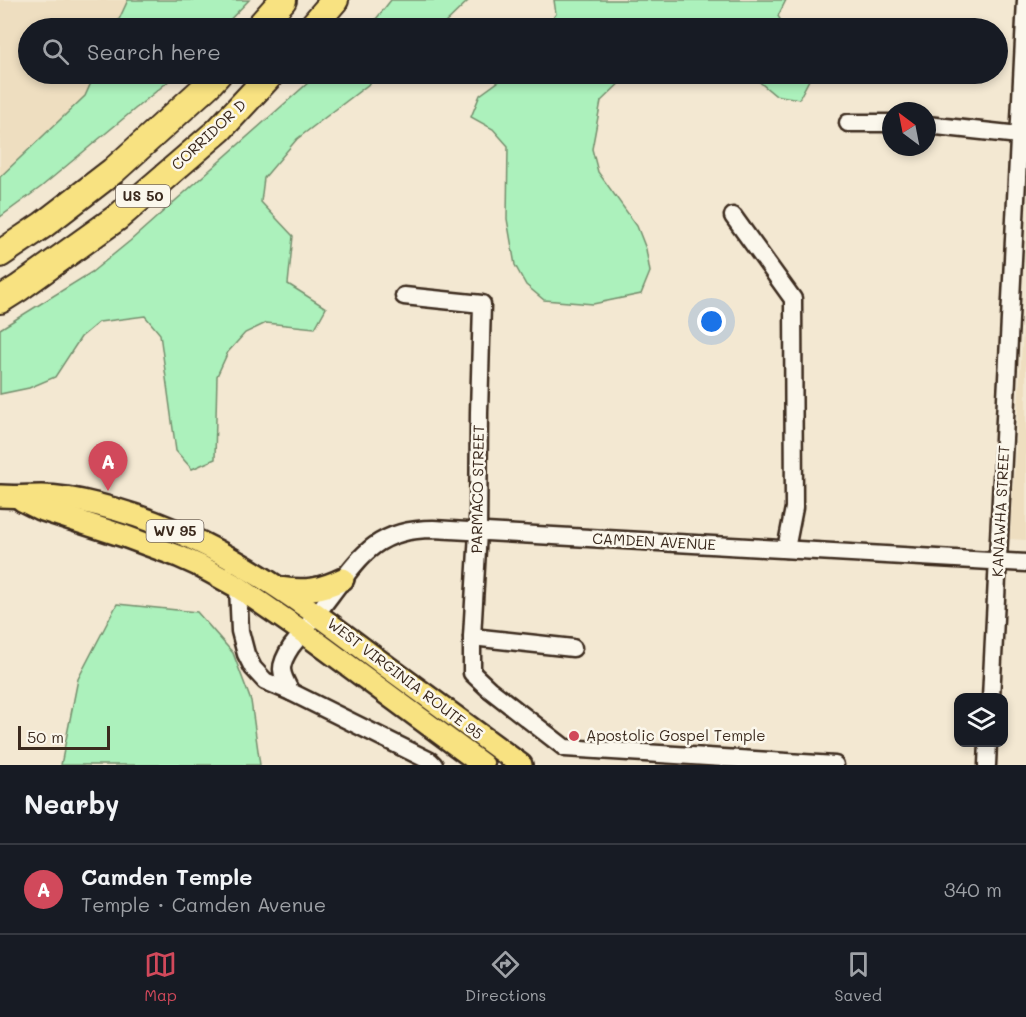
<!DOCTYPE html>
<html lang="en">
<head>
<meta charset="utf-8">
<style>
	body { margin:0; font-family:Mali,sans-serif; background:#20242c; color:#f1f3f6 }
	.controls { position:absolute; right:18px; bottom:18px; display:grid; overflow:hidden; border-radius:12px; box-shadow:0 3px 9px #0003 }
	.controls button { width:54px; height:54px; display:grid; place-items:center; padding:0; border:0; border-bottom:2px solid #363941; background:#171b24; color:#f1f3f6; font:30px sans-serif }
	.compass { position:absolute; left:882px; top:102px; width:54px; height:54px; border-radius:50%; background:#171b24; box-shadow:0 3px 9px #0003; rotate:328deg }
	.scale { position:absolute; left:18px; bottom:15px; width:92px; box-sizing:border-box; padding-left:6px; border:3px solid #3b2a1e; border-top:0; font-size:16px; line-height:21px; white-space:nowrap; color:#3b2a1e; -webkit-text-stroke:4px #fbf7ec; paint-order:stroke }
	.you { position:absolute; left:712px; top:322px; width:21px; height:21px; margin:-15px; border:4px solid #fff; border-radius:50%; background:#1a73e8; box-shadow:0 0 0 9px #1a73e833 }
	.badge { display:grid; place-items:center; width:39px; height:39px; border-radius:50%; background:#d1495b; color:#fff; font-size:20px; font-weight:700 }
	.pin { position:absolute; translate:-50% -50px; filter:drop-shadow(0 2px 3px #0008) }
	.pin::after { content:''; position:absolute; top:32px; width:21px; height:18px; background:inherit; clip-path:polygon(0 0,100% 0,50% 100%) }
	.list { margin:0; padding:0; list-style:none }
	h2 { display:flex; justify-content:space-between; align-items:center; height:78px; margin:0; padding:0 24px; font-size:26px }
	h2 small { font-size:20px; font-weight:400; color:#9ea1a6 }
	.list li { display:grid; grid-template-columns:39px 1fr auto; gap:18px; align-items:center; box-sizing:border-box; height:90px; padding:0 24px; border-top:2px solid #363941 }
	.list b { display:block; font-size:22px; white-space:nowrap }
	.list p { margin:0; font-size:20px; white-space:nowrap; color:#9ea1a6 }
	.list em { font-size:20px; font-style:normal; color:#9ea1a6 }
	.icon { flex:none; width:33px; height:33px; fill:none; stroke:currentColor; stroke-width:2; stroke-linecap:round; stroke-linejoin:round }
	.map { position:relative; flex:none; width:1026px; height:765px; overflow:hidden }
	.search { position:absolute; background:#171b24; box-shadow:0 3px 9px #0003; left:18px; right:18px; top:18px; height:66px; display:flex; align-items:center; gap:15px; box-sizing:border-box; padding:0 21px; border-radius:33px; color:#9ea1a6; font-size:22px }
	.sheet { height:168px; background:#171b24 }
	nav { display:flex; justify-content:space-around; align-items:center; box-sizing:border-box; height:84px; border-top:2px solid #363941; background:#171b24; font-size:16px; color:#9ea1a6 }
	nav a { display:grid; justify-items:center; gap:3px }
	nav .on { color:#d1495b }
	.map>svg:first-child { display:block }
</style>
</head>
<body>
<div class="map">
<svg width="1026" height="765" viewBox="0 0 1026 765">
	<rect width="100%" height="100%" fill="#f3e8d2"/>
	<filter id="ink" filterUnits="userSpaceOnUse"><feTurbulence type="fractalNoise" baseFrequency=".0167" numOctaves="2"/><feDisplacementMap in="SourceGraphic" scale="12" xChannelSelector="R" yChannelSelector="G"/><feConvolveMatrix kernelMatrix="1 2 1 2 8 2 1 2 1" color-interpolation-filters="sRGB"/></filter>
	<g filter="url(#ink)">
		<g fill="#eedec0">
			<path d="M 0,0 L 128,0 L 115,28 L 28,28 L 28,74 L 95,74 L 85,96 L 0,177 Z"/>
			<path d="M 1025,298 L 1026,298 L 1026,540 L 1010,539 Z"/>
		</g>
		<g fill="#acf1bc" stroke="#748e6d" stroke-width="1.5">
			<path d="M 128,0 L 249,0 L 222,28 L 115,28 Z"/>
			<path d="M 391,0 L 469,0 L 440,28 L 369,28 Z"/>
			<path d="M 554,0 L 786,0 L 778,16 L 785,28 L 545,28 L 556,14 Z"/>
			<path d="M 95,74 L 177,74 L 41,187 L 0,217 L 0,177 L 85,96 Z"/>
			<path d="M 318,74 L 382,74 L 297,139 L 264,178 L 261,202 L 293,236 L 288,284 L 326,308 L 315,328 L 266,323 L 245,333 L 228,352 L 217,376 L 215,459 L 192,469 L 176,451 L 160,334 L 145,316 L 99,322 L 81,337 L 55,377 L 29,388 L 0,394 L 0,329 L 92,272 L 130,241 Z"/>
			<path d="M 509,74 L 629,74 L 601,101 L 592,149 L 598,172 L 637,226 L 646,249 L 650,272 L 641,294 L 593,304 L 544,300 L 526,285 L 515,265 L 507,219 L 508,146 L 493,129 L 471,117 L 480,95 Z"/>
			<path d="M 750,74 L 808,74 L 810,78 L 799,99 L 775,95 Z"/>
			<path d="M 117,604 L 197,612 L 233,653 L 251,701 L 260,765 L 61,765 L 78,679 Z"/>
		</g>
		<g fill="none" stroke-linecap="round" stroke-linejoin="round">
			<g stroke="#3b2a1e" stroke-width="21">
				<g id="minor">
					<path d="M 848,123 L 891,123"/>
					<path d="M 927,125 L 1019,135"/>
					<path d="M 733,216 L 793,299 L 794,508 L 786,549"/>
					<path d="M 404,296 L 482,304 L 479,412 L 478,532 L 472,637 L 472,673 L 489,689 L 565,748 L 835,765"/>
					<path d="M 238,587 L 240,631 L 246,654 L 253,668 L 265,681 L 291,692"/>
					<path d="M 472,637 L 573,648"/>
					<path d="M 991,698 L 1026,0"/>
					<path d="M 434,765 L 430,761 L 291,692 C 280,672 278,667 291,647 C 305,630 318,612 331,595 C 361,555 378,529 433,529 L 1026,563"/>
					<path d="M 987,765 L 988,742"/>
				</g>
			</g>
			<g stroke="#3b2a1e" stroke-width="26">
				<g id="major">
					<path d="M 0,496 C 14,497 27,496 41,496 C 60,496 80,500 99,505 C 210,532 293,596 382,663 C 428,697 475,731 521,765"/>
					<path d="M 22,500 L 40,509 L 124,536 L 178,556 L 198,565 L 238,587 L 303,632 L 483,765"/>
					<path d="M 280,588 C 304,592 321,590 343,579"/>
				</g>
			</g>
			<g stroke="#3b2a1e" stroke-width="30">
				<g id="highway">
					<path d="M 258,28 L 283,0"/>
					<path d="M 311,28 L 335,0"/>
					<path d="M 0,254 L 43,225 L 113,171 L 208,85 L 218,74"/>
					<path d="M 0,300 L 19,288 L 118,217 L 219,130 L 271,74"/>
				</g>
			</g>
			<use href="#minor" stroke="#fbf7ec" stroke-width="16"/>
			<use href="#major" stroke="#f8e281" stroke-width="21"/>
			<use href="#highway" stroke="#f8e281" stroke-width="26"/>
		</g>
	</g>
	<circle fill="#d1495b" stroke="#fbf7ec" stroke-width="2" cx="574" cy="736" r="6"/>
	<g text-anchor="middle" stroke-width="5" stroke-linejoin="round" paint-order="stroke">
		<g fill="#fbf7ec" stroke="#75685c" stroke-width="1.5">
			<rect x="116" y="185" width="54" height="22" rx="4.5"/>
			<rect x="146.5" y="520" width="57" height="22" rx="4.5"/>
		</g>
		<g font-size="14" font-weight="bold" fill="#3b2a1e">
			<text x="143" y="201">US 50</text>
			<text x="175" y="536">WV 95</text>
		</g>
		<g font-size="15" fill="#3b2a1e" stroke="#fbf7ec">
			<text transform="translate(209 135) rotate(-43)" y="5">CORRIDOR D</text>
			<text transform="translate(478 489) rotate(-89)" y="5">PARMACO STREET</text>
			<text transform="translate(1001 511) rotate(-87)" y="5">KANAWHA STREET</text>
			<text transform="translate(654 542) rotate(3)" y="5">CAMDEN AVENUE</text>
			<text transform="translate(405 679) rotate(37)" y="5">WEST VIRGINIA ROUTE 95</text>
		</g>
		<g font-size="15" fill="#3b2a1e" stroke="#fbf7ec" text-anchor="start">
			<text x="586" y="741">Apostolic Gospel Temple</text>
		</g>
	</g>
</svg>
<div class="controls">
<button><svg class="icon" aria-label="layers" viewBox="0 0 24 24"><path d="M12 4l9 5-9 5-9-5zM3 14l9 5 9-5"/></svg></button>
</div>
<svg class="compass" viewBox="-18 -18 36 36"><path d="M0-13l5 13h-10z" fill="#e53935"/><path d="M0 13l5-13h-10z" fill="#9ea1a6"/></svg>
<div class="scale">50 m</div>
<div class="you"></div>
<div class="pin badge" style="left:108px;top:491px">A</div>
<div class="search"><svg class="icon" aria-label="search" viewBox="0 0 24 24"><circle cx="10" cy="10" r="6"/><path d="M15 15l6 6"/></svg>Search here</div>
</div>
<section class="sheet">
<h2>Nearby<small></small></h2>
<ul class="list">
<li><span class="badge">A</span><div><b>Camden Temple</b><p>Temple · Camden Avenue</p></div><em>340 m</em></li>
</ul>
</section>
<nav>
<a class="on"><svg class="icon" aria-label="map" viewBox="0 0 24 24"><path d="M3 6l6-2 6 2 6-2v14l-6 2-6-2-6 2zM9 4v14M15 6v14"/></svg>Map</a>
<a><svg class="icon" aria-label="directions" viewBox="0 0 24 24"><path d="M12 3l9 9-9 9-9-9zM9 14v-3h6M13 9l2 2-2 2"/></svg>Directions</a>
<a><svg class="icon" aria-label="saved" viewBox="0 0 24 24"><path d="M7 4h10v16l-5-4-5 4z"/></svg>Saved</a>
</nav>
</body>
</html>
